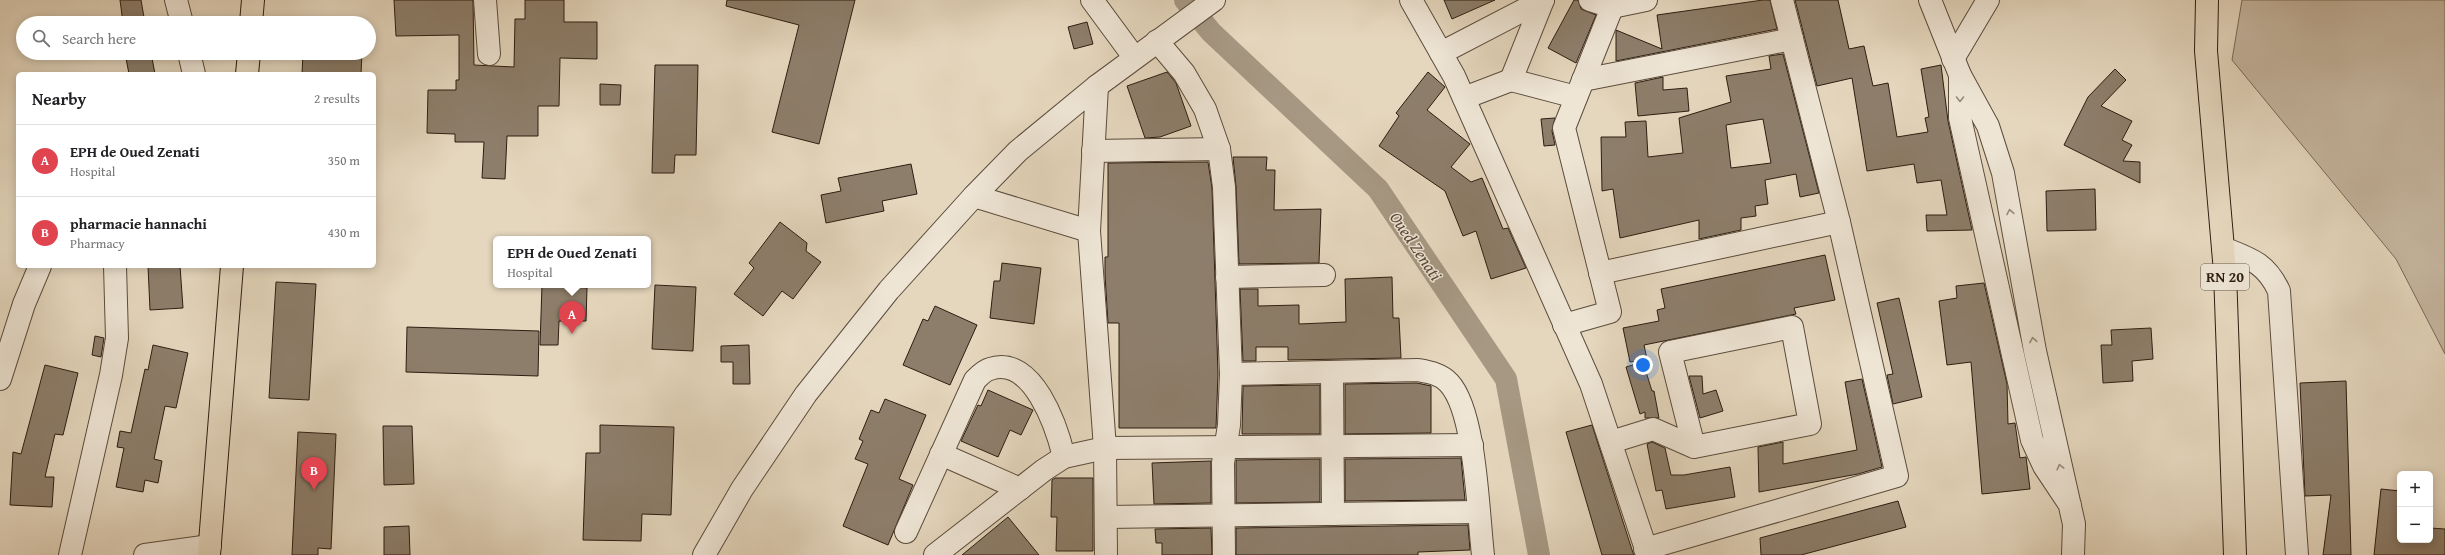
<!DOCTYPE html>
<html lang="en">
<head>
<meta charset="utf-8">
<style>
	body { margin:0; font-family:"Gentium Book Plus",serif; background:#f2f2f2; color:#202124 }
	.controls { position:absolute; right:12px; bottom:12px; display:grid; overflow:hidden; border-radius:6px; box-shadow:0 2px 10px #0003 }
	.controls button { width:36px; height:36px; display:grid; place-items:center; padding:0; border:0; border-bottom:1px solid #e0e0e0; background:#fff; color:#202124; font:20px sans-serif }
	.you { position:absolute; left:1643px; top:365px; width:14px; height:14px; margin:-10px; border:3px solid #fff; border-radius:50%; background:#1a73e8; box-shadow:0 0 0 6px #1a73e833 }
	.badge { display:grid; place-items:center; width:26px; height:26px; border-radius:50%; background:#2563eb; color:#fff; font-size:13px; font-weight:700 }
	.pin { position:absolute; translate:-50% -33px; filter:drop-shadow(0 1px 2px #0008) }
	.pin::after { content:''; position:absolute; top:21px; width:14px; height:12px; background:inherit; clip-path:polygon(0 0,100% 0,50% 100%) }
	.popup { position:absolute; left:493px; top:236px; width:158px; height:52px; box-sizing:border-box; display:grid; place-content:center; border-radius:6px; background:#fff; filter:drop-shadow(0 1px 3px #0005); font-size:13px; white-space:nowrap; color:#757577 }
	.popup b { font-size:15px; color:#202124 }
	.popup::after { content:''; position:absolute; left:50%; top:100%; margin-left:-8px; border:8px solid transparent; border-top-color:#fff }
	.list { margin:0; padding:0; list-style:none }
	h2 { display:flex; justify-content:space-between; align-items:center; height:52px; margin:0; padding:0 16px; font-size:17px }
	h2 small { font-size:13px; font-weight:400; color:#757577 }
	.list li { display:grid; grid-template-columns:26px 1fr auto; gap:12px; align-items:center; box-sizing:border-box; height:72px; padding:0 16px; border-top:1px solid #e0e0e0 }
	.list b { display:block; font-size:15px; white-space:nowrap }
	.list p { margin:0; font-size:13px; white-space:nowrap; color:#757577 }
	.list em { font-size:13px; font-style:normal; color:#757577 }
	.icon { flex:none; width:22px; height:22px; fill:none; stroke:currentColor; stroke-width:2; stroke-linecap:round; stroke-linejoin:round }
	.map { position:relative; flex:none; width:2445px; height:555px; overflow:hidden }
	.search { position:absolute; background:#fff; box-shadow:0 2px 10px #0003; left:16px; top:16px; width:360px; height:44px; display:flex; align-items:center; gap:10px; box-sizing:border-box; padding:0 14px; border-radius:22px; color:#757577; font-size:15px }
	.panel { position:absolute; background:#fff; box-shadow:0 2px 10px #0003; left:16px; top:72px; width:360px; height:196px; border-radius:6px }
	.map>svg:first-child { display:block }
</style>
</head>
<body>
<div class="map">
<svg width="2445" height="555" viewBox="0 0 2445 555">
	<rect width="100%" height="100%" fill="#e5d7be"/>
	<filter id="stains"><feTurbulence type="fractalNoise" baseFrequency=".005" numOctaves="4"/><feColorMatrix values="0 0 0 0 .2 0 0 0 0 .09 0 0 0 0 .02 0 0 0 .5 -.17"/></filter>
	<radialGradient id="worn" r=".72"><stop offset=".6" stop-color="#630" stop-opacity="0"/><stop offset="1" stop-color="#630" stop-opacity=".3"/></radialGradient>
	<path fill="#c6b7a1" stroke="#7a6a59" d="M 2242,0 L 2445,0 L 2445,354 L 2396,259 L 2232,60 Z"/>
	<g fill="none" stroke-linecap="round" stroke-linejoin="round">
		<path stroke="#a69883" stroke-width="22" d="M 1185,0 L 1211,32 L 1378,189 L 1506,379 L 1539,555"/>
	</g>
	<g fill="#8d7e6b" stroke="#2d1d11" fill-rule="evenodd">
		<path d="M 120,0 L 141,0 L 145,23 L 123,23 Z"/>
		<path d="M 394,0 L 473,0 L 474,65 L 514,67 L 515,19 L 525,19 L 525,0 L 564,0 L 564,22 L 597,22 L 597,59 L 560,58 L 559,106 L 538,106 L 538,136 L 507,136 L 505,179 L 482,178 L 484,142 L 455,142 L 455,134 L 427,133 L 428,90 L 456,90 L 456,80 L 459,80 L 459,35 L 396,36 Z"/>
		<path d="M 727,0 L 855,0 L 819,144 L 772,132 L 799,25 L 726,6 Z"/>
		<path d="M 1444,0 L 1495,0 L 1452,19 Z"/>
		<path d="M 1574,0 L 1578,0 L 1581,9 L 1596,15 L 1576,63 L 1548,48 Z"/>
		<path d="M 1763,0 L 1770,0 L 1777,29 L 1616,61 L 1616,30 L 1662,49 L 1657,15 Z"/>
		<path d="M 1795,0 L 1838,0 L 1849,49 L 1864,46 L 1873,86 L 1888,83 L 1897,137 L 1928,132 L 1925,118 L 1929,117 L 1921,69 L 1941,65 L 1948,121 L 1972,230 L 1927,231 L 1926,215 L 1947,215 L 1941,180 L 1917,183 L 1914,164 L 1867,171 L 1852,78 L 1817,86 Z"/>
		<path d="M 1087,22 L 1093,44 L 1074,49 L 1068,27 Z"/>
		<path d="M 125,53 L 151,53 L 155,74 L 129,74 Z"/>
		<path d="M 303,53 L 362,53 L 361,74 L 302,74 Z"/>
		<path d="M 1783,54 L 1819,193 L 1800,197 L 1796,174 L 1765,180 L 1768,204 L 1755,206 L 1756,216 L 1741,218 L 1741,230 L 1699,239 L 1699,220 L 1620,238 L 1613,189 L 1602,191 L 1601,137 L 1626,137 L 1625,122 L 1646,121 L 1648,157 L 1683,153 L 1679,118 L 1731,102 L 1726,76 L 1771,69 L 1769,56 ZM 1763,119 L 1771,163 L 1731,168 L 1726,125 Z"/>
		<path d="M 655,65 L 698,65 L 696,155 L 675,155 L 674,173 L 652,173 Z"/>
		<path d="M 2115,69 L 2126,80 L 2101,106 L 2132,121 L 2122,140 L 2132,145 L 2123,161 L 2140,162 L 2140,183 L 2064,145 L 2088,97 Z"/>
		<path d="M 1167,72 L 1176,83 L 1191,126 L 1160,137 L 1145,138 L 1127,86 Z"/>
		<path d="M 1428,72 L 1445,87 L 1427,110 L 1470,144 L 1451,167 L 1471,182 L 1482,178 L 1503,229 L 1508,228 L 1526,268 L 1491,279 L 1476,231 L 1463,236 L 1445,191 L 1379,146 L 1399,116 L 1396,113 Z"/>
		<path d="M 1663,77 L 1663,90 L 1687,88 L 1689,111 L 1638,116 L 1635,83 Z"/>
		<path d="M 600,84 L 621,85 L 620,105 L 600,105 Z"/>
		<path d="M 1555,118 L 1552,131 L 1555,145 L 1544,146 L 1541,119 Z"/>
		<path d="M 1233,157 L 1267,157 L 1266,170 L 1275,170 L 1274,210 L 1321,209 L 1319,263 L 1239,264 L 1236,186 Z"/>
		<path d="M 1208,162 L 1212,188 L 1218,374 L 1216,428 L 1119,428 L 1119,323 L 1108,323 L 1105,275 L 1105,257 L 1108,257 L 1108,163 Z"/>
		<path d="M 911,164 L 917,194 L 882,201 L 884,211 L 826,223 L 821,195 L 841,191 L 838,178 Z"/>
		<path d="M 2095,189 L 2096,230 L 2047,231 L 2046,191 Z"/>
		<path d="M 780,222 L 807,243 L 806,251 L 821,262 L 793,299 L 782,291 L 763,316 L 734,294 L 754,268 L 749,263 Z"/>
		<path d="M 1825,255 L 1835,300 L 1794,308 L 1796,314 L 1644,345 L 1647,359 L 1630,362 L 1623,328 L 1659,321 L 1657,310 L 1665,308 L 1661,289 Z"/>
		<path d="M 1002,263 L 1041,268 L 1034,324 L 990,318 L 994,281 L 1000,281 Z"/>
		<path d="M 148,266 L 180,266 L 183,308 L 150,310 Z"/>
		<path d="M 1392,277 L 1393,318 L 1399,318 L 1401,358 L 1288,360 L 1288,347 L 1256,347 L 1256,361 L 1243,361 L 1240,289 L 1258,289 L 1258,306 L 1299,305 L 1299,324 L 1346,322 L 1345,279 Z"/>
		<path d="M 276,282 L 316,284 L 309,400 L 269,398 Z"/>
		<path d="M 1984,283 L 2007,384 L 2008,424 L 2015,423 L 2020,458 L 2026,457 L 2030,489 L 1982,494 L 1971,362 L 1947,365 L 1939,301 L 1957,298 L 1956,286 Z"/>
		<path d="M 542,285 L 587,288 L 586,321 L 559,321 L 558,345 L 540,345 Z"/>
		<path d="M 655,285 L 696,287 L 693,351 L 652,349 Z"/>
		<path d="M 1899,298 L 1922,397 L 1893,404 L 1887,375 L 1893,374 L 1877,303 Z"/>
		<path d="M 935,306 L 977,325 L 950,385 L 903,365 L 923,319 L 928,321 Z"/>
		<path d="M 407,327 L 539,331 L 538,376 L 406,372 Z"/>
		<path d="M 2151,328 L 2153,359 L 2132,361 L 2133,381 L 2103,383 L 2101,345 L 2112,345 L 2111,330 Z"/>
		<path d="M 95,336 L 104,338 L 101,357 L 92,355 Z"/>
		<path d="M 153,345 L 188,353 L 176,408 L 165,406 L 154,459 L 162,461 L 158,483 L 145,480 L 143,492 L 116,487 L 124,448 L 117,447 L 120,431 L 131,433 L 145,369 L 148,370 Z"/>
		<path d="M 749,345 L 750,384 L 733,384 L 733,362 L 721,362 L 721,346 Z"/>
		<path d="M 1643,362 L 1652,391 L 1654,391 L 1659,418 L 1645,418 L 1645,412 L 1640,414 L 1626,367 Z"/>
		<path d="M 45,365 L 78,373 L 63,435 L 55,434 L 45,477 L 54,477 L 52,507 L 10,505 L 13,452 L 21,454 Z"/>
		<path d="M 1689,376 L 1702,376 L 1703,394 L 1716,390 L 1723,411 L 1700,418 Z"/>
		<path d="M 1862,379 L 1882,467 L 1858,474 L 1759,492 L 1758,447 L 1783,442 L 1783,464 L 1857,450 L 1845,382 Z"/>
		<path d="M 2346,381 L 2351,555 L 2323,555 L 2331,495 L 2305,496 L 2300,383 Z"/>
		<path d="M 1417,383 L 1431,386 L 1431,433 L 1345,434 L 1345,384 Z"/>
		<path d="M 1320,385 L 1320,434 L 1242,434 L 1243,386 Z"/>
		<path d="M 988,390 L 1033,410 L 1021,435 L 1010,430 L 998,457 L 961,441 L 978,405 L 981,406 Z"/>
		<path d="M 885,399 L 926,415 L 899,479 L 913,485 L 888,545 L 843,526 L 868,464 L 855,459 L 863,441 L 859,439 L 871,410 L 879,413 Z"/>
		<path d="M 600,425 L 674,427 L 671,515 L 642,514 L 641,541 L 583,540 L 586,453 L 600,453 Z"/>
		<path d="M 1592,425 L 1633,553 L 1634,555 L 1602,555 L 1566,432 Z"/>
		<path d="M 383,426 L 412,426 L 414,484 L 384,485 Z"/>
		<path d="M 298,432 L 336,434 L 331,549 L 318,548 L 318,555 L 292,555 Z"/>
		<path d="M 1652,442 L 1665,448 L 1671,475 L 1684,475 L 1730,467 L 1735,497 L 1666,509 L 1662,490 L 1656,491 L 1647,444 Z"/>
		<path d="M 1461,458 L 1465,500 L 1345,501 L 1345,459 Z"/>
		<path d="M 1320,459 L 1320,502 L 1236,503 L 1236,460 Z"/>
		<path d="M 1211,461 L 1211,503 L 1154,504 L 1152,463 Z"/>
		<path d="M 1055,478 L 1093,478 L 1093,551 L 1056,551 L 1057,517 L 1051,517 L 1052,480 Z"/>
		<path d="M 2381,489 L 2400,491 L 2400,540 L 2430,540 L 2430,528 L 2445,529 L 2445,555 L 2374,555 Z"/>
		<path d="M 1898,501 L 1906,527 L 1801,555 L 1761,555 L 1760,538 Z"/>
		<path d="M 1008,517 L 1039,555 L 962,555 Z"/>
		<path d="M 1468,525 L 1470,550 L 1418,552 L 1418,555 L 1236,555 L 1236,528 Z"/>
		<path d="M 409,526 L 410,555 L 384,555 L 384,527 Z"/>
		<path d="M 1211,528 L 1212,555 L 1162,555 L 1162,543 L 1156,543 L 1155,529 Z"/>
	</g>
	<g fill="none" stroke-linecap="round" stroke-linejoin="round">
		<g stroke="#5b4c3c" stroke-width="24">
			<g id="minor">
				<path d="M 176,0 L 182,23"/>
				<path d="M 485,0 L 489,54"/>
				<path d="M 1092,0 L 1134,57"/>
				<path d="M 1411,0 L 1454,76 L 1591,384 L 1648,555"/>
				<path d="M 1590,0 L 1612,7 L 1646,0"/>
				<path d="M 1930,0 L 1960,75"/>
				<path d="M 1157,41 L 1184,73 L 1205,109 L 1219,149 L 1224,187 L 1231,374 L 1229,425 L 1223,463 L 1224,555"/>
				<path d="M 189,53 L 194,74"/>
				<path d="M 1441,53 L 1543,0"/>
				<path d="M 1953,59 L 1988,0"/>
				<path d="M 1511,80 L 1543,0"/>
				<path d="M 1583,80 L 1792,39"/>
				<path d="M 1097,86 L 1089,231 L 1105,448 L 1106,555"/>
				<path d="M 1464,98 L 1511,80 L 1576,97"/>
				<path d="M 1093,151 L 1219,149"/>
				<path d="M 974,196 L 1089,231"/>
				<path d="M 2223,248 C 2251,259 2266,263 2279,291 L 2297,555"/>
				<path d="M 1600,273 L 1839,222"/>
				<path d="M 1227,277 L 1324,275"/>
				<path d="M 1564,325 L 1610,312 L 1564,128 L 1615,0"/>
				<path d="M 1332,372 L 1333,514"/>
				<path d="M 1231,374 L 1418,370 C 1429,372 1441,374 1449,383 C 1476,412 1478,514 1483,555"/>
				<path d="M 0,379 L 24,304 L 40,266"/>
				<path d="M 1611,442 L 1653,429 L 1694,447 L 1810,424 L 1792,327 L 1670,352 L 1694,447"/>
				<path d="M 941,454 L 1020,489"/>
				<path d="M 2070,505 L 2044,466 L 2032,440 L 1960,118 L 1960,75 L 1988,126 L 2003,173 L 2035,351 L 2074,524 L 2073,555"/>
				<path d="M 1106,517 L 1478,512"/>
				<path d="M 906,532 L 975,380 C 979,376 985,370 990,369 C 1033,354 1057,428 1064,457"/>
				<path d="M 1645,549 L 1897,476 L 1839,222 L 1782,0"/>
				<path d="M 70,555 L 111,375 L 117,338 L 115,266"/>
				<path d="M 145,555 L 210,546"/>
				<path d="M 704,555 L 742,489 L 806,394 L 889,290 L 974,196 L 1018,151 L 1097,86 L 1214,0"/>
				<path d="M 935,555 L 1044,470 L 1064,457 L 1105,448 L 1472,445"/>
			</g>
		</g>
		<g stroke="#2d1d11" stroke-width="24">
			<g id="major">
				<path d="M 2207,0 L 2206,51 L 2225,272 L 2235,555"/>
				<path d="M 251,23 L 253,0"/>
				<path d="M 247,74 L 249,53"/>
				<path d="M 209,555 L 232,266"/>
			</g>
		</g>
		<use href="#minor" stroke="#eee5d5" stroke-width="22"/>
		<use href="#major" stroke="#e5d7be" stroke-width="22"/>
	</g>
	<defs><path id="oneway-chevron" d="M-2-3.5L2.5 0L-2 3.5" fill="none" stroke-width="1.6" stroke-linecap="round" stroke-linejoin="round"/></defs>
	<g stroke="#978b7d">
		<use href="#oneway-chevron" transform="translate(1960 99) rotate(90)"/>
		<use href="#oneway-chevron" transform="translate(2010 212) rotate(-100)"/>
		<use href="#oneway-chevron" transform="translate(2033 340) rotate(-100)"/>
		<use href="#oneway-chevron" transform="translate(2060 467) rotate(-104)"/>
	</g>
	<g text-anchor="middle" stroke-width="3" stroke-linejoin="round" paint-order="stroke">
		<rect fill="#eee5d5" stroke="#67594c" stroke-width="1" x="2201" y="264" width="48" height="26" rx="3"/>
		<g font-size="15" font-weight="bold" fill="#2d1d11">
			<text x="2225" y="282">RN 20</text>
		</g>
		<g font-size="17" font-style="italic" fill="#574839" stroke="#eee5d5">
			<text transform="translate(1416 246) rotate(56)" y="6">Oued Zenati</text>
		</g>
	</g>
	<rect width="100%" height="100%" filter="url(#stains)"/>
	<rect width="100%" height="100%" fill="url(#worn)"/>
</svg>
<div class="controls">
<button>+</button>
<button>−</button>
</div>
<div class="you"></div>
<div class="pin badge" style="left:572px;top:334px;background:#e0444e">A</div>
<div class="popup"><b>EPH de Oued Zenati</b>Hospital</div>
<div class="pin badge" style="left:314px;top:490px;background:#e0444e">B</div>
<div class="search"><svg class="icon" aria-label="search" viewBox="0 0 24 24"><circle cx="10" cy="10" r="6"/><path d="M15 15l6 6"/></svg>Search here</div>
<section class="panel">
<h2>Nearby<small>2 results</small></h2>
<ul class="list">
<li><span class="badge" style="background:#e0444e">A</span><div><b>EPH de Oued Zenati</b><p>Hospital</p></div><em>350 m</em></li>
<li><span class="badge" style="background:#e0444e">B</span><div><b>pharmacie hannachi</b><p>Pharmacy</p></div><em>430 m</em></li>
</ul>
</section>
</div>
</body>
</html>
